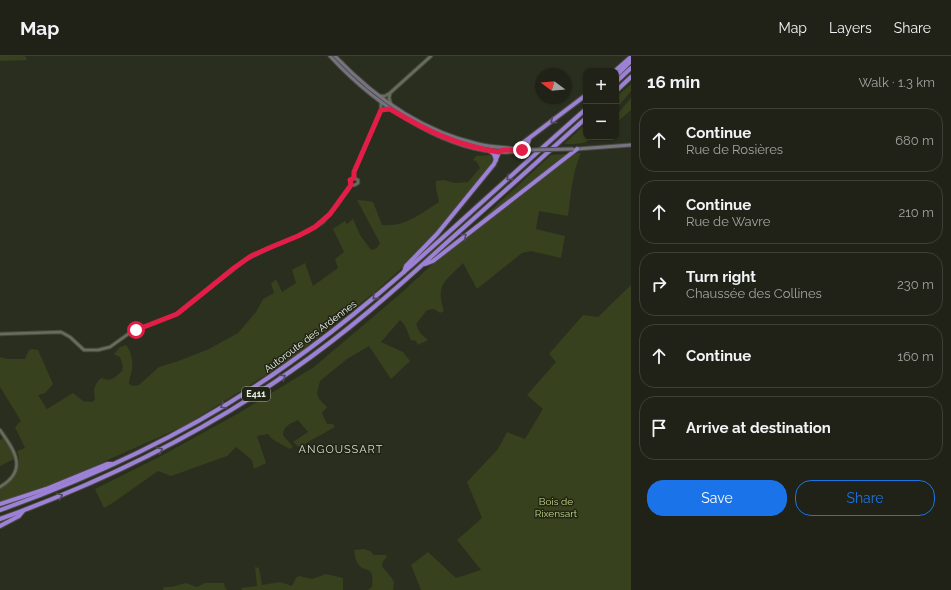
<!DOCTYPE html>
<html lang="en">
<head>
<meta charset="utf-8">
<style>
	body { margin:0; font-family:Raleway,sans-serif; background:#2d2f24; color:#f1f3f6 }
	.controls { position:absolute; right:12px; top:12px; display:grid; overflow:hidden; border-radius:8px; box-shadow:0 1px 3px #0004 }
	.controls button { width:36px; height:36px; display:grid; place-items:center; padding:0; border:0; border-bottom:1px solid #3d3f36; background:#202217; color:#f1f3f6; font:20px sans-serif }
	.compass { position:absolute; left:535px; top:12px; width:36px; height:36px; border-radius:50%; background:#202217; box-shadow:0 1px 3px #0004; rotate:286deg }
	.stop { position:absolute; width:12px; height:12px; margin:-9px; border:3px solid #e11d48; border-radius:50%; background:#fff }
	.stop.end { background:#e11d48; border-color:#fff; box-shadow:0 1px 4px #0008 }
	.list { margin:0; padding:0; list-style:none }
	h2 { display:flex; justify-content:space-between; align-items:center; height:52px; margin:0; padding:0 16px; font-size:17px }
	h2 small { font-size:13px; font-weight:400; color:#a2a4a1 }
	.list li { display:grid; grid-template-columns:26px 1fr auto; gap:12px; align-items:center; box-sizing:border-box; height:64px; margin:0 8px 8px; padding:0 8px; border:1px solid #3d3f36; border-radius:16px }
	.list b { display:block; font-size:15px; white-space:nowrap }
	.list p { margin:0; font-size:13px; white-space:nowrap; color:#a2a4a1 }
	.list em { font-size:13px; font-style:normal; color:#a2a4a1 }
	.actions { display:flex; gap:8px; padding:12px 16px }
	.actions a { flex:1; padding:9px 0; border:1px solid #1a73e8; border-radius:16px; text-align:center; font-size:14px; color:#1a73e8 }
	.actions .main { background:#1a73e8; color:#fff }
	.icon { flex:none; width:22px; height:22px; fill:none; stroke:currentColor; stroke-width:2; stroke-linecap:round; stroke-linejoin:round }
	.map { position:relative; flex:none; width:631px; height:534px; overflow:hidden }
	header { display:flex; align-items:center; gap:24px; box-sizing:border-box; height:56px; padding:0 20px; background:#202217; border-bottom:1px solid #3d3f36 }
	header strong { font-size:19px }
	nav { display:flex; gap:22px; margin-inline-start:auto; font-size:14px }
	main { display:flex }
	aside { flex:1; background:#202217 }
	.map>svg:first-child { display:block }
</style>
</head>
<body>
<header>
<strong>Map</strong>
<nav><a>Map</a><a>Layers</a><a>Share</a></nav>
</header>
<main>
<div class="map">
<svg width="631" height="534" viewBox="0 0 631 534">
	<rect width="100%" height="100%" fill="#2a2e1f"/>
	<g fill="#38411d">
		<path d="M 0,0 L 25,0 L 27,4 L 0,5 Z"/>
		<path d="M 631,28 L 631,35 L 616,53 L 616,41 Z"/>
		<path d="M 631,42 L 631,54 L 616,67 L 616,60 Z"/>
		<path d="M 586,68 L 586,81 L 593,81 C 586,89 574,88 564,88 Z"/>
		<path d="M 581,97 C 572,117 571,138 568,160 L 539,155 L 536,173 L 565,180 L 561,202 L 531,195 L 522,197 L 477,233 L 463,207 C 446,225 435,228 444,255 L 440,257 L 434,253 L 427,254 L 416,268 L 420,277 L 428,284 L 418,289 L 416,285 L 411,284 C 407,276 407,270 400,264 L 381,286 L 403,296 L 410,305 L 391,323 L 369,290 L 347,303 L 320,325 L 317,337 L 319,343 L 327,351 L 322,357 L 327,368 L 333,368 L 335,371 L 299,391 L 293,386 L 308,376 L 298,364 C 290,368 284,369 283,379 L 293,391 L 290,393 L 272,383 L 268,378 L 257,380 L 266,407 L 254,413 L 252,404 L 236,391 L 227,400 L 171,420 L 158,415 L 114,446 L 104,452 L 95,433 L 159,401 L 239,357 L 314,311 L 400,238 L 551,99 Z"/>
		<path d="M 491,99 L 493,103 L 491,108 L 444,167 L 413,202 L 376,235 L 287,306 L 186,369 L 36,436 L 0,447 L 0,433 C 14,425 23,411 17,395 L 25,392 L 15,371 L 21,365 L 0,331 L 0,301 L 7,303 L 25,303 L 29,294 L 32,293 L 38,294 L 53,328 L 45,337 L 38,339 L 47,353 L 73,337 L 83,345 L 92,346 L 95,344 C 93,334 94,329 101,322 L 109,324 L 114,322 L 122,315 L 123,311 L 120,301 L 114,298 L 120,291 L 126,289 C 132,296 134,309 131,318 C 130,322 129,323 129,328 L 133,330 L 139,329 L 159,311 L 176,306 L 209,293 L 238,277 L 256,256 L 263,243 L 274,237 L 271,228 L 276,223 L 282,236 L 296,227 L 292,214 L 305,207 L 313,230 L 338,212 L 335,203 L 344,196 L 333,173 L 345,165 L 347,168 L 353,163 L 360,179 L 371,194 L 377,192 L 380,187 L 357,144 C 363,144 367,145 373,146 L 382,169 C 406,171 420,158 439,146 L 436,132 L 436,125 L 444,124 L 455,127 L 468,126 L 480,112 L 477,106 L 473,104 L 476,100 Z"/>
		<path d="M 631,229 L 631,534 L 421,534 L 411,509 L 428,496 L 456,522 L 481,514 L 457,484 L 482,462 L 467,426 L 498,393 L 507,376 L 525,383 L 543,353 L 527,339 L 556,306 L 549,298 L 583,259 L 598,261 Z"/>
		<path d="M 3,382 L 12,395 L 14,403 L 0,410 L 0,384 Z"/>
		<path d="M 364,493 L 370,495 L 374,499 L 386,499 L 387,501 L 383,505 L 382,510 C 385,515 394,523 394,527 C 394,529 393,532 393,534 L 368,534 L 372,531 C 375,506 363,519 357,506 C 355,503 355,498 354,494 Z"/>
		<path d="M 255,511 L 259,512 L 262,529 L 280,526 L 292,530 L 296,522 L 299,520 L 312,523 L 326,518 L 343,522 L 343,534 L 242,534 L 241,532 L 257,530 Z"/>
		<path d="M 186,527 L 197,531 L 205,527 L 224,527 L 225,532 L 227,534 L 163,534 L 164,531 L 171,531 Z"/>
	</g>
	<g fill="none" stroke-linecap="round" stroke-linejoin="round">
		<g stroke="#464a3d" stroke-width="4.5">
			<g id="tertiary">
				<path d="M 390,38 L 389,42 L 391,48"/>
				<path d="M 379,40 L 385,40 L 390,37 L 431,0"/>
				<path d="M 351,129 L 350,124 L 354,122 L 354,116 L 381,54 L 381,46"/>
				<path d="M 351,129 L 355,129 L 358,127 L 358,124 L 354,122"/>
				<path d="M 0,278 L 61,276 L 70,281 L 84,294 L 98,294 L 110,291 L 131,276 L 177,258 L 245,204 L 269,192 L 307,176 L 323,166 L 337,149 L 351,129"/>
				<path d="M 0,374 C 14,394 29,414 0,431"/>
			</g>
		</g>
		<g stroke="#464a3d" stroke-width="5">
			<g id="secondary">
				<path d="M 330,0 C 374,48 458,108 527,94"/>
				<path d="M 335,0 C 374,41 422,75 478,88 C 493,92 508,91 523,94"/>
				<path d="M 577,93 L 631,89"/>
				<path d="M 499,96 L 503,94 L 510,94"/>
			</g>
		</g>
		<g stroke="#464a3d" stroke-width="6">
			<g id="motorway">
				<path d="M 615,15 L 631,1"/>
				<path d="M 616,20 L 631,5"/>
				<path d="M 616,26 L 631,12"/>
				<path d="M 616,35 L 631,21"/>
				<path d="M 516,92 L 586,39"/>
				<path d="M 527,94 L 527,90 L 529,83"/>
				<path d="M 490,95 L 494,98 L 496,104"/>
				<path d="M 425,208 L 433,205 L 577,93"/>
				<path d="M 404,216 L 406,210 L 437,178 L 494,108 L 499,96"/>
				<path d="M 0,448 L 46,433 L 107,408 L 113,408"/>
				<path d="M 0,454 C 102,418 200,371 288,308 C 349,265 405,216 460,166 C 502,128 544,90 586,53"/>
				<path d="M 0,463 C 103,426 201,378 291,315 C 346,277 395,234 444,189 C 492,147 539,104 586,62"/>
				<path d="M 0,470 L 19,460 L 23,455"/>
			</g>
		</g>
		<use href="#tertiary" stroke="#676c5b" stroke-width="2.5"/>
		<use href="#secondary" stroke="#777280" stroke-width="3"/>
		<use href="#motorway" stroke="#9d81d6" stroke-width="4"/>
		<g stroke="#464a3d" stroke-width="5" stroke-linecap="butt">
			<path id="secondary-bridge" d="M 527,94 L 573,93"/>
		</g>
		<use href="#secondary-bridge" stroke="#777280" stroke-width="3"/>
	</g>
	<defs><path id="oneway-chevron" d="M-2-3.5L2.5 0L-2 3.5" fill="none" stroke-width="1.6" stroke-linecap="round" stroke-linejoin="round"/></defs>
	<g stroke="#524962">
		<use href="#oneway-chevron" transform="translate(553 65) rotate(143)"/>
		<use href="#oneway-chevron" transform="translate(509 122) rotate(138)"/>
		<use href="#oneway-chevron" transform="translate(464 180) rotate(-38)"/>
		<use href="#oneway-chevron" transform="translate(375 241) rotate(140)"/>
		<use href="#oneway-chevron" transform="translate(283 321) rotate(-34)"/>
		<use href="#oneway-chevron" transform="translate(223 350) rotate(149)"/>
		<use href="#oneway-chevron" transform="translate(160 394) rotate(-27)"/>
		<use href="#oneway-chevron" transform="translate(60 440) rotate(-22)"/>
	</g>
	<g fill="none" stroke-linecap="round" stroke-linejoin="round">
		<path stroke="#e11d48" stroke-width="5" d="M 136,274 L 177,258 L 234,212 L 251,200 L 269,192 L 298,180 L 315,171 L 330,158 L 351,129 L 350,124 L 354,122 L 354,116 L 381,54 L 390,53 C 425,74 457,90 499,96 L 503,94 L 522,94"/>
	</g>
	<g text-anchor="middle" stroke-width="3" stroke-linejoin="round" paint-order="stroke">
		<rect fill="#202415" stroke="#aeb1a6" stroke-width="1" x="242" y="331" width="28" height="14" rx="3"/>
		<g font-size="9" font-weight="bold" fill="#ebeee4">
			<text x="256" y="341">E411</text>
		</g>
		<g font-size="10" fill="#ebeee4" stroke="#202415">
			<text transform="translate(310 280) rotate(-37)" y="4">Autoroute des Ardennes</text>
		</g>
		<g font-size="10" fill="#c3d78d" stroke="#202415">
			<text x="556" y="449">Bois de<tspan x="556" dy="12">Rixensart</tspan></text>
		</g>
		<g font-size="11" letter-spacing="1" fill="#d7ddca" stroke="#202415">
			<text x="341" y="397">ANGOUSSART</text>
		</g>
	</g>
</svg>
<div class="controls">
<button>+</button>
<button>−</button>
</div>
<svg class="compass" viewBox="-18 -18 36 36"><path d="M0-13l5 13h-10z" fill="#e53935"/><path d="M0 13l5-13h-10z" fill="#a2a4a1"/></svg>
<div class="stop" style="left:136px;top:274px"></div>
<div class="stop end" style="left:522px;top:94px"></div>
</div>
<aside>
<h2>16 min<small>Walk · 1.3 km</small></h2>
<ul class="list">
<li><svg class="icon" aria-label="ahead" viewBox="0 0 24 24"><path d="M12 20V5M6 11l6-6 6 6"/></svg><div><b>Continue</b><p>Rue de Rosières</p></div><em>680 m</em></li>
<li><svg class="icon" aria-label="ahead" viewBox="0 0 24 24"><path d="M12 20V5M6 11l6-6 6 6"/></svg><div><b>Continue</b><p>Rue de Wavre</p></div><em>210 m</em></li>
<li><svg class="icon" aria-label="right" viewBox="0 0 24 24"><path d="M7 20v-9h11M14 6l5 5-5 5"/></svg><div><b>Turn right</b><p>Chaussée des Collines</p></div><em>230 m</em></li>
<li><svg class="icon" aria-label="ahead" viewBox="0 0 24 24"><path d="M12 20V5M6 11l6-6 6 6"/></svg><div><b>Continue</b></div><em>160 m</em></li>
<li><svg class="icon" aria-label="arrive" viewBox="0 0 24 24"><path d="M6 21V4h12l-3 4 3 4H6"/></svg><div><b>Arrive at destination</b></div></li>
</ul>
<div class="actions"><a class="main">Save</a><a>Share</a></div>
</aside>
</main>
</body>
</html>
